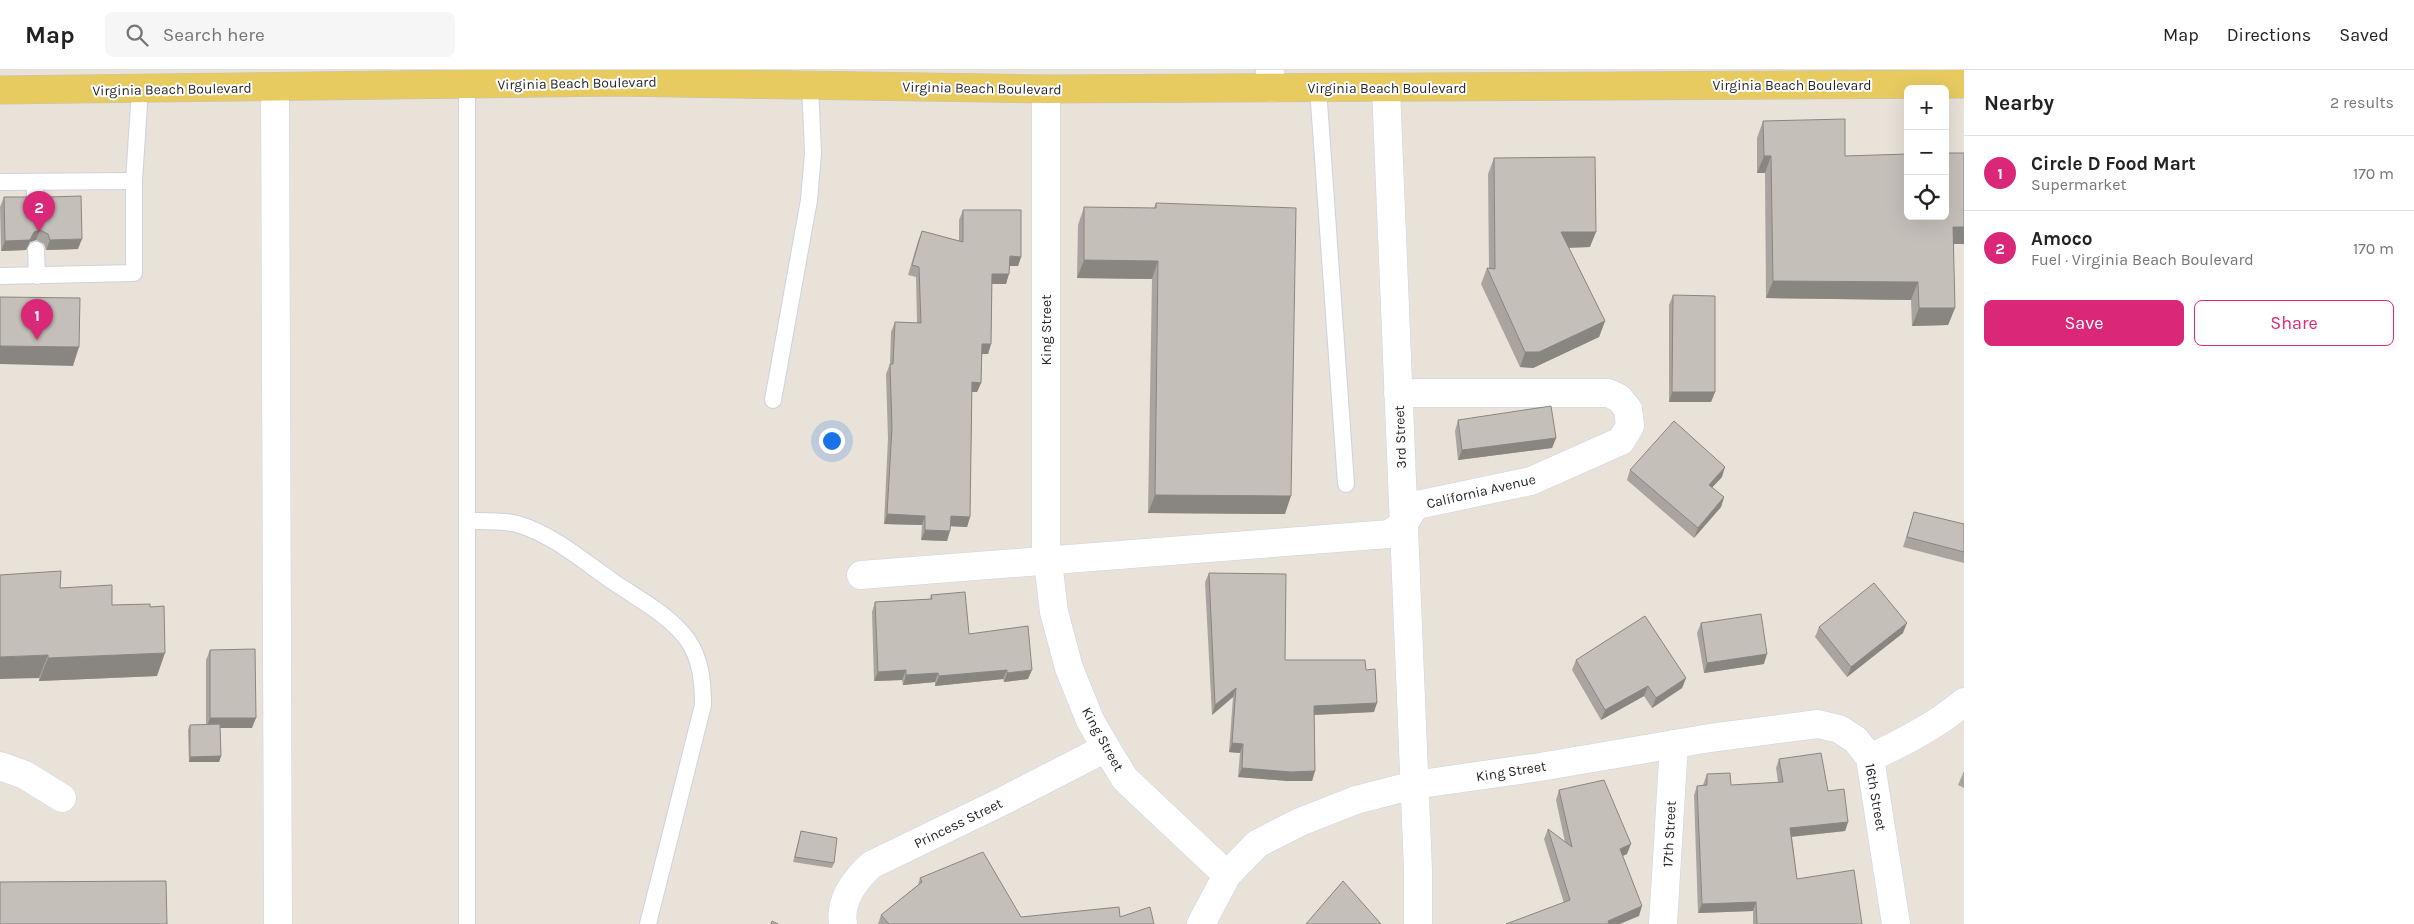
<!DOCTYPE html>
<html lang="en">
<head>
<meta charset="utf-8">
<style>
	body { margin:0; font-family:Karla,sans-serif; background:#f6f6f6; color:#222 }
	.controls { position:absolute; right:15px; top:15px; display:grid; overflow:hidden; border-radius:8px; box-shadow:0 5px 20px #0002 }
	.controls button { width:45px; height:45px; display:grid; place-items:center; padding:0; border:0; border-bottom:1px solid #e0e0e0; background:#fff; color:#222; font:25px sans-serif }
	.you { position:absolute; left:831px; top:370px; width:18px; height:18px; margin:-12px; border:4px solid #fff; border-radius:50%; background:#1a73e8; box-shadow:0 0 0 8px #1a73e833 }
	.badge { display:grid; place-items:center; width:32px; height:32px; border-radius:50%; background:#db2777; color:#fff; font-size:16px; font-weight:700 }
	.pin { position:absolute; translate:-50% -41px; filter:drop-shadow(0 1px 2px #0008) }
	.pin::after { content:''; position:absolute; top:26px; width:18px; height:15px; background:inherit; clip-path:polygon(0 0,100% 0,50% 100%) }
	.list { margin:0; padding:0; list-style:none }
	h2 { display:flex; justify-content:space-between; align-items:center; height:65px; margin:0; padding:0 20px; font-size:21px }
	h2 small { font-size:16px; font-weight:400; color:#767676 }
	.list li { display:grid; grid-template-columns:32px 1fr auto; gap:15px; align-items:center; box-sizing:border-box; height:75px; padding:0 20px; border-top:1px solid #e0e0e0 }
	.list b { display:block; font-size:19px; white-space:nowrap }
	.list p { margin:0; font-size:16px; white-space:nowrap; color:#767676 }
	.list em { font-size:16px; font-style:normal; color:#767676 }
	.actions { display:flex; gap:10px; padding:15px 20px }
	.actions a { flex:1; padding:11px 0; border:1px solid #db2777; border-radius:8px; text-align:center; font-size:18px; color:#db2777 }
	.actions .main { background:#db2777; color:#fff }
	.icon { flex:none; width:28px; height:28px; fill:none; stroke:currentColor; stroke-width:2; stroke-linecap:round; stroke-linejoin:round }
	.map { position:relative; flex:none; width:1964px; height:854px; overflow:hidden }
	header { display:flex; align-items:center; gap:30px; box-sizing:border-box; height:70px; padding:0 25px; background:#fff; border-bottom:1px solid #e0e0e0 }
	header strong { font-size:24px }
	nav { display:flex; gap:28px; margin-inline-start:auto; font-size:18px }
	.search { width:350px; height:45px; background:#f6f6f6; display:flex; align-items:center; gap:12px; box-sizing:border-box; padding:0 18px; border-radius:8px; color:#767676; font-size:19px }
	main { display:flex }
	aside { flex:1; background:#fff }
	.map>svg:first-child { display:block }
</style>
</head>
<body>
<header>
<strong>Map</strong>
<div class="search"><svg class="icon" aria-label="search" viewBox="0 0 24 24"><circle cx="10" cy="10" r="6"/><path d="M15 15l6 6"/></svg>Search here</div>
<nav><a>Map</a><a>Directions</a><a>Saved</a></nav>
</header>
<main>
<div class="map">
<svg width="1964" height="854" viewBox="0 0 1964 854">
	<rect width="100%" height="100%" fill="#e9e2d9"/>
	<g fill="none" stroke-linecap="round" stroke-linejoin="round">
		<g stroke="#ced1df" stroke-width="18">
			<g id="lane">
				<path d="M 1318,18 L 1346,414"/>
				<path d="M 0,112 L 134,111"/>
				<path d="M 35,112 L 35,137"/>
				<path d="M 36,180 L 37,206"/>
				<path d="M 0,206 L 134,203 L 134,111 L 140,19"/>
				<path d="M 773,330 L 809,130 L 813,83 L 810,15"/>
				<path d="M 467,451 C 483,451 501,450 517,454 C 552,464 582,490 612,511 C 637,528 668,544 687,569 C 701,589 703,612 703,635 L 648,854"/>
				<path d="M 467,854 L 467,15"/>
			</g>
		</g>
		<g stroke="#ced1df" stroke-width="29">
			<g id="street">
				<path d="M 1270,0 L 1271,18"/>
				<path d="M 275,17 L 278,854"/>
				<path d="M 1386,18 L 1418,800 L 1418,854"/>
				<path d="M 1046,19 L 1046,475 L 1054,542 L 1069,598 L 1090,650 L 1106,678 L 1125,709 L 1227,805"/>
				<path d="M 861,505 L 1389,464 L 1403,455 L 1411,442 L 1417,435 L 1531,411 L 1621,371 L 1630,356 L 1628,339 L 1619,328 L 1608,323 L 1398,323"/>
				<path d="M 1870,688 C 1904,672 1935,656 1964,632"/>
				<path d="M 0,696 L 25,705 L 62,728"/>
				<path d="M 843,854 C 839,831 855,810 871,795 L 1005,730 L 1106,678"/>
				<path d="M 1201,854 L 1227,805 L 1257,774 L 1300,752 L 1356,730 L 1414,715 L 1540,697 L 1710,668 L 1818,654 L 1839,659 L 1856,670 L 1870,688 L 1896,854"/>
				<path d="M 1663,854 L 1674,674"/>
			</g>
		</g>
		<g stroke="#c3c3c3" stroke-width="29">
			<path id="primary" d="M 0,20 L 616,12 L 1046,19 L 1964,14"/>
		</g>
		<use href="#lane" stroke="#fff" stroke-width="16"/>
		<use href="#street" stroke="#fff" stroke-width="28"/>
		<use href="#primary" stroke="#e7ca60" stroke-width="28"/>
	</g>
	<g fill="#a9a49f">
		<path d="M 1763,51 L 1845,86 L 1964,174 L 1953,174 L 1955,238 L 1948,255 L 1912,256 L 1911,230 L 1766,228 L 1765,103 L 1757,103 L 1757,68 Z"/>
		<path d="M 1494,88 L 1590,177 L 1568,178 L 1605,251 L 1599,267 L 1533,298 L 1520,297 L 1481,214 L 1487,198 L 1489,199 L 1488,104 Z"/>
		<path d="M 4,127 L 33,135 L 78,179 L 46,180 L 44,174 L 36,170 L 30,172 L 26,180 L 1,181 L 0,137 Z"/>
		<path d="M 1156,133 L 1285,444 L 1148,443 L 1152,209 L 1077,208 L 1078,155 L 1084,137 L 1154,138 Z"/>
		<path d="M 963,140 L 1021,187 L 1018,196 L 1010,196 L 1006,214 L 992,214 L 991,274 L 988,284 L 982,284 L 981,313 L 977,322 L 972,322 L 970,447 L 967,457 L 950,456 L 947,471 L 921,470 L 922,455 L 884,454 L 888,368 L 886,304 L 890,294 L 891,262 L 895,252 L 917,253 L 916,207 L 908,205 L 918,171 L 922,161 L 959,171 L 959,150 Z"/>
		<path d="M 1673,225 L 1715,322 L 1711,332 L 1669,332 L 1669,235 Z"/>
		<path d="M 1458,350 L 1556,368 L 1552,378 L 1458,390 L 1455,361 Z"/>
		<path d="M 1630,400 L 1722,407 L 1712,417 L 1724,427 L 1721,437 L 1694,468 L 1627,410 Z"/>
		<path d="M 1914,442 L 1964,454 L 1964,493 L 1903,477 Z"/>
		<path d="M 1209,503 L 1285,590 L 1366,600 L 1374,642 L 1314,645 L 1315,701 L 1312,711 L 1288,711 L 1238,707 L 1240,683 L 1229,682 L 1233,627 L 1212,645 L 1205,512 Z"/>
		<path d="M 60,518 L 112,535 L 157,606 L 39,611 L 39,608 Z"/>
		<path d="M 931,525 L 969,564 L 1028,609 L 1004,612 L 1003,609 L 935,616 L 935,612 L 903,615 L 902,610 L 874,611 L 872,542 L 875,532 L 930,529 Z"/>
		<path d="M 1701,553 L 1764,594 L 1704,603 L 1697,563 Z"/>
		<path d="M 1819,557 L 1903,563 L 1847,607 L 1815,567 Z"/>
		<path d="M 210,580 L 252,658 L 220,658 L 221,686 L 219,692 L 189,692 L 188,660 L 190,655 L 206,655 L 206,590 Z"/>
		<path d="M 1576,590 L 1686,608 L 1682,618 L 1652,638 L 1644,626 L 1601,650 L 1572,600 Z"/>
		<path d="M 1779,689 L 1828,721 L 1848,752 L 1845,761 L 1792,767 L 1797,809 L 1862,854 L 1753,854 L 1753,841 L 1698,843 L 1694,725 L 1697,716 L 1703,715 L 1707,704 L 1731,715 L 1778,712 L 1776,698 Z"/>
		<path d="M 1964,701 L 1964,718 L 1958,715 Z"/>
		<path d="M 1559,720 L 1627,784 L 1622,786 L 1639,846 L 1564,833 L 1544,769 L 1548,759 L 1565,772 L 1556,730 Z"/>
		<path d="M 801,761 L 834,793 L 832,798 L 793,792 Z"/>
		<path d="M 920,808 L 1021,847 L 1120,847 L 1154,854 L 878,854 L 881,845 L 918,815 Z"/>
	</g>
	<g fill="#898682">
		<path d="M 1764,86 L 1771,86 L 1765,103 L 1757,103 Z"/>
		<path d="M 1953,157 L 1964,157 L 1964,174 L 1947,174 Z"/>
		<path d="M 40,160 L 36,170 L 30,172 L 26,180 L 1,181 L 5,171 Z"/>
		<path d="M 1561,162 L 1596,162 L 1590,177 L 1555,178 Z"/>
		<path d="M 82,169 L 78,179 L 46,180 L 50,170 Z"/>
		<path d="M 1010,186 L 1021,187 L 1018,196 L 1006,196 Z"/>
		<path d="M 1084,190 L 1158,191 L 1152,209 L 1077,208 Z"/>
		<path d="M 992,204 L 1009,204 L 1006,214 L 988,214 Z"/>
		<path d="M 1773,211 L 1918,212 L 1911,230 L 1766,228 Z"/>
		<path d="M 1919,238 L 1955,238 L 1948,255 L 1912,256 Z"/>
		<path d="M 1605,251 L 1599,267 L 1533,298 L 1520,297 L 1525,282 Z"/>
		<path d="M 982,274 L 991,274 L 988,284 L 978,284 Z"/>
		<path d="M 0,276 L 79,277 L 73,296 L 0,294 Z"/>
		<path d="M 972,312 L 981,313 L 977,322 L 969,322 Z"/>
		<path d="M 1672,322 L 1715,322 L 1711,332 L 1669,332 Z"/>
		<path d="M 1556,368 L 1552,378 L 1458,390 L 1462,380 Z"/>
		<path d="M 1725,397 L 1722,407 L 1706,424 L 1709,415 Z"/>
		<path d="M 1155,425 L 1291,426 L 1285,444 L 1148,443 Z"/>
		<path d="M 1724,427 L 1721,437 L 1694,468 L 1698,458 Z"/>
		<path d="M 887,444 L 925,446 L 922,455 L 884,454 Z"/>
		<path d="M 951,446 L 970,447 L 967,457 L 947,456 Z"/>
		<path d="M 925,460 L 950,461 L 947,471 L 921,470 Z"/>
		<path d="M 1907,553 L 1903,563 L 1847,607 L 1851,597 Z"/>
		<path d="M 165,583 L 157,606 L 39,611 L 48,588 Z"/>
		<path d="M 1767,584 L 1764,594 L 1704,603 L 1707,593 Z"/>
		<path d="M 48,585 L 39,608 L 0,609 L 0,587 Z"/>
		<path d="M 906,600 L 902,610 L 874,611 L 878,602 Z"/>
		<path d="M 1007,600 L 1003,609 L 935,616 L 939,606 Z"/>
		<path d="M 1032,600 L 1028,609 L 1004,612 L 1007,603 Z"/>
		<path d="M 938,603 L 935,612 L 903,615 L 906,605 Z"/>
		<path d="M 1686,608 L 1682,618 L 1652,638 L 1656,628 Z"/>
		<path d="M 1648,616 L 1644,626 L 1601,650 L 1605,640 Z"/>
		<path d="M 1236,618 L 1233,627 L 1212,645 L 1215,635 Z"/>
		<path d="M 1377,633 L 1374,642 L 1311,645 L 1314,636 Z"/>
		<path d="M 210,648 L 256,648 L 252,658 L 206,658 Z"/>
		<path d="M 1232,673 L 1243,674 L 1240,683 L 1229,682 Z"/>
		<path d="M 221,686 L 219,692 L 189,692 L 190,687 Z"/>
		<path d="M 1242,698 L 1315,701 L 1312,711 L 1288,711 L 1238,707 Z"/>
		<path d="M 1848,752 L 1845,761 L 1787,767 L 1790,758 Z"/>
		<path d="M 1631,774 L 1627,784 L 1616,789 L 1620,779 Z"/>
		<path d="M 1756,832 L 1753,841 L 1698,843 L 1702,834 Z"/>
		<path d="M 1642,836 L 1639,846 L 1620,854 L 1607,854 L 1608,851 Z"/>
	</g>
	<g fill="#c4bfb9" stroke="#898682">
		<path d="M 1845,49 L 1845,86 L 1908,84 L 1908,146 L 1945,146 L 1945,83 L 1964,83 L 1964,157 L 1953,157 L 1955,238 L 1919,238 L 1918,212 L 1773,211 L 1771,86 L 1764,86 L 1763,51 Z"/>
		<path d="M 1595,87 L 1596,162 L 1561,162 L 1605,251 L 1539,282 L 1525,282 L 1487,198 L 1495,199 L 1494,88 Z"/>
		<path d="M 81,126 L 82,169 L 50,170 L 48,164 L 40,160 L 34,162 L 30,170 L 5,171 L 4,127 L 29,127 L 33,135 L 39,137 L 47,132 L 49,127 Z"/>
		<path d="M 1156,133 L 1296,138 L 1291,426 L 1155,425 L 1158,191 L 1084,190 L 1084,137 L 1156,138 Z"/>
		<path d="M 963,140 L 1021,140 L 1021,187 L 1010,186 L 1009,204 L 992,204 L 991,274 L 982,274 L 981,313 L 972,312 L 970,447 L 951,446 L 950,461 L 925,460 L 925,446 L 887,444 L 892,358 L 890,294 L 893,294 L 895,252 L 921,253 L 919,197 L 912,195 L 922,161 L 963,172 Z"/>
		<path d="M 1673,225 L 1715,226 L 1715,322 L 1672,322 Z"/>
		<path d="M 0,227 L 80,228 L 79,277 L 0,276 Z"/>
		<path d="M 1551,336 L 1556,368 L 1462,380 L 1458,350 Z"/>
		<path d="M 1674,351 L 1725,397 L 1709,415 L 1724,427 L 1698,458 L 1630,400 Z"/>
		<path d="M 1914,442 L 1964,454 L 1964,482 L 1907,467 Z"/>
		<path d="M 61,501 L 60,518 L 112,515 L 112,535 L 150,534 L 150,537 L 164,536 L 165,583 L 48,588 L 48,585 L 0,587 L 0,505 Z"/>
		<path d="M 1209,503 L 1286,504 L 1285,590 L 1365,590 L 1366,600 L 1375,599 L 1377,633 L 1314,636 L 1315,701 L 1291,702 L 1242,698 L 1243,674 L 1232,673 L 1236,618 L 1215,635 Z"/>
		<path d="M 1874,513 L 1907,553 L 1851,597 L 1819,557 Z"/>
		<path d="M 965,522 L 969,564 L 1028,556 L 1032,600 L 1007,603 L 1007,600 L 939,606 L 938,603 L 906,605 L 906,600 L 878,602 L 875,532 L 932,529 L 931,525 Z"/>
		<path d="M 1761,544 L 1767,584 L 1707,593 L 1701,553 Z"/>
		<path d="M 1645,546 L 1686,608 L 1656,628 L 1648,616 L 1605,640 L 1576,590 Z"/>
		<path d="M 255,579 L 256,648 L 210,648 L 210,580 Z"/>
		<path d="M 220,654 L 221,686 L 190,687 L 190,655 Z"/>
		<path d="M 1821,683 L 1828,721 L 1844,719 L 1848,752 L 1790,758 L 1797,809 L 1854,800 L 1862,854 L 1757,854 L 1756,832 L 1702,834 L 1697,716 L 1707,715 L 1707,704 L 1730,703 L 1731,715 L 1783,712 L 1779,689 Z"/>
		<path d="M 1604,710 L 1631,774 L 1620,779 L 1642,836 L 1608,851 L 1609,854 L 1506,854 L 1570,830 L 1548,759 L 1572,777 L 1559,720 Z"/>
		<path d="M 801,761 L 837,768 L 834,793 L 795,787 Z"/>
		<path d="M 983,782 L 1021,847 L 1119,837 L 1120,847 L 1150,837 L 1154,854 L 889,854 L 881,845 L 922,812 L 920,808 Z"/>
		<path d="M 166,811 L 167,854 L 0,854 L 0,812 Z"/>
		<path d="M 1343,811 L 1381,854 L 1306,854 Z"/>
		<path d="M 772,851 L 778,854 L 771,854 Z"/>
	</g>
	<g text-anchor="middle" stroke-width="4" stroke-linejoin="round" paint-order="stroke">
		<g font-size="14" fill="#272727" stroke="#fff">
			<text transform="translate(577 13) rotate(-1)" y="5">Virginia Beach Boulevard</text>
			<text x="1792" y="20">Virginia Beach Boulevard</text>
			<text transform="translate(982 18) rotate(1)" y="5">Virginia Beach Boulevard</text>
			<text x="1387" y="23">Virginia Beach Boulevard</text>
			<text transform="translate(172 19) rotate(-1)" y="5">Virginia Beach Boulevard</text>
			<text transform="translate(1046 260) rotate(-90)" y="5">King Street</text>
			<text transform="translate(1400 367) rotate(-92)" y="5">3rd Street</text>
			<text transform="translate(1481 421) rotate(-13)" y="5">California Avenue</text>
			<text transform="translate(1103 669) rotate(61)" y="5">King Street</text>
			<text transform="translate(1511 701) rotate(-9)" y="5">King Street</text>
			<text transform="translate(1876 727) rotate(80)" y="5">16th Street</text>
			<text transform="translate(958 753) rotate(-26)" y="5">Princess Street</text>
			<text transform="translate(1669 764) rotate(-87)" y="5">17th Street</text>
		</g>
	</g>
</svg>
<div class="controls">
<button>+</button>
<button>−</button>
<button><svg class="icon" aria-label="locate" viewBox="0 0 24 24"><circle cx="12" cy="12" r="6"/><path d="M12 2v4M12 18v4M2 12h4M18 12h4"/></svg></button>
</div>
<div class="you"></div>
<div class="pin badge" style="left:37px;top:270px">1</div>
<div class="pin badge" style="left:39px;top:162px">2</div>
</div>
<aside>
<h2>Nearby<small>2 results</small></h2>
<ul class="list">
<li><span class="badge">1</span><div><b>Circle D Food Mart</b><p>Supermarket</p></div><em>170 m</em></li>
<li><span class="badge">2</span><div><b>Amoco</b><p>Fuel · Virginia Beach Boulevard</p></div><em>170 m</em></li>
</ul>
<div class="actions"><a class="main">Save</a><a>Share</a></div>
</aside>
</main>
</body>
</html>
